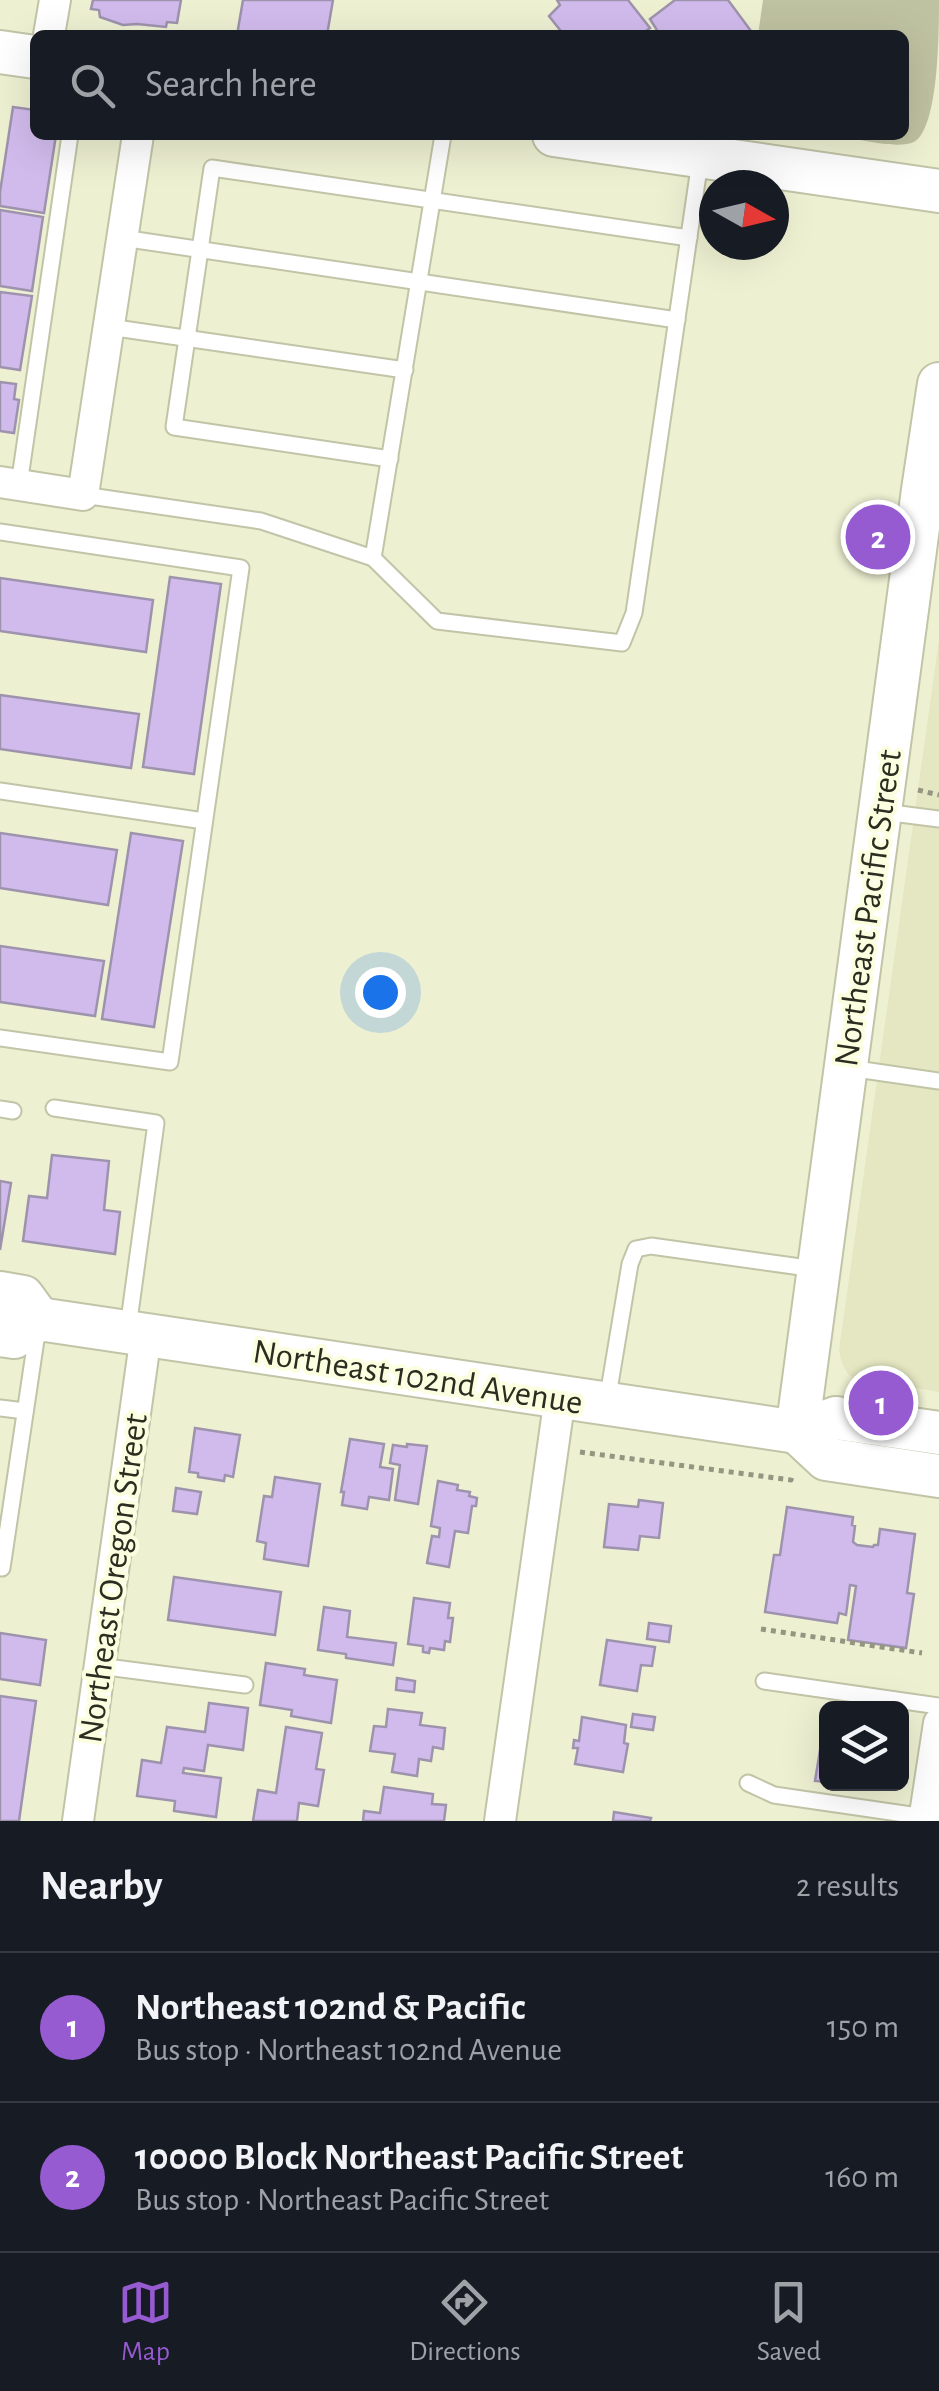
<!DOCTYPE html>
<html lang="en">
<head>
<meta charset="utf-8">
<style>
	body { margin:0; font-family:"Alegreya Sans",sans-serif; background:#20242c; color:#f1f3f6 }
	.controls { position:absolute; right:30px; bottom:30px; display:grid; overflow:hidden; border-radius:15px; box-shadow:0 10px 40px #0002 }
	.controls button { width:90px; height:90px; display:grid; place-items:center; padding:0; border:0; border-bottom:2px solid #363941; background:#171b24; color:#f1f3f6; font:50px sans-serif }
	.compass { position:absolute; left:699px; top:170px; width:90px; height:90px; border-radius:50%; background:#171b24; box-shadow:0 10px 40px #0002; rotate:98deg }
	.you { position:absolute; left:380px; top:992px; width:35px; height:35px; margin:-25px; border:8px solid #fff; border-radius:50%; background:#1a73e8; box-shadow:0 0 0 15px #1a73e833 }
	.badge { display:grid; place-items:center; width:65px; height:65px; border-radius:50%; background:#965ad1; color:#fff; font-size:32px; font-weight:700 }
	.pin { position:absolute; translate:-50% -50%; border:5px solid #fff; box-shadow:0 2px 10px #0006 }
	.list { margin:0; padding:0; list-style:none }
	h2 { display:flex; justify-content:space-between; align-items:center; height:130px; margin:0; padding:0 40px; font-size:42px }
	h2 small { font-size:32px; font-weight:400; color:#9ea1a6 }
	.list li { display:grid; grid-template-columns:65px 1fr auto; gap:30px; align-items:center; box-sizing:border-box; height:150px; padding:0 40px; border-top:2px solid #363941 }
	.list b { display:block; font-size:38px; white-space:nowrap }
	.list p { margin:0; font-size:32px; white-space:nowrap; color:#9ea1a6 }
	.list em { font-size:32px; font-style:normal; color:#9ea1a6 }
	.icon { flex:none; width:55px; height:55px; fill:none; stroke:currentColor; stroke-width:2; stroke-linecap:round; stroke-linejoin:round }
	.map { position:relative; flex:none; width:939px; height:1821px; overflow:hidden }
	.search { position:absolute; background:#171b24; box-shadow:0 10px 40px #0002; left:30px; right:30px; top:30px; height:110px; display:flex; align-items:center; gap:25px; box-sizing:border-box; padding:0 35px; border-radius:15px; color:#9ea1a6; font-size:38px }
	.sheet { height:430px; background:#171b24 }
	nav { display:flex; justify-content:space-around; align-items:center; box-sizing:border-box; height:140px; border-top:2px solid #363941; background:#171b24; font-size:28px; color:#9ea1a6 }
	nav a { display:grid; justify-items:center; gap:5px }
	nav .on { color:#965ad1 }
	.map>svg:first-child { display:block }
</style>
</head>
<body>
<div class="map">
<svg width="939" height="1821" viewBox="0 0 939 1821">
	<rect width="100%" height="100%" fill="#eef0d2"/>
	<path fill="#e4e7c1" d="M 939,640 L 939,1392 L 854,1378 L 848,1374 L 842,1364 L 839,1350 Z"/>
	<path fill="#bfc2a1" d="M 763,0 L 939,0 C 939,31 939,128 914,142 C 896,150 855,138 836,135 L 904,135 L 904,35 L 758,35 Z"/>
	<g fill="#d1bbed" stroke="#9e93ad" stroke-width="2.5">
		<path d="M 93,0 L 181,0 L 177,23 L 167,22 L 166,27 L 137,24 L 123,25 L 100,17 L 99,10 L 91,9 Z"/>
		<path d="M 243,0 L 333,0 L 327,35 L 237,35 Z"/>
		<path d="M 557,0 L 628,0 L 650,28 L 640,35 L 564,35 L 549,16 L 560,5 Z"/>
		<path d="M 675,0 L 728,0 L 751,31 L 746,35 L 660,35 L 650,19 Z"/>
		<path d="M 13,107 L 35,110 L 35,135 L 56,135 L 44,213 L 0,206 L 0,192 Z"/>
		<path d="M 0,210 L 43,217 L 32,291 L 0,286 Z"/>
		<path d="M 0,292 L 32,296 L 20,370 L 0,367 Z"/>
		<path d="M 0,382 L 16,384 L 14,399 L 19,400 L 14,433 L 0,431 Z"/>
		<path d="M 170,577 L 221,584 L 194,774 L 143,767 Z"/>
		<path d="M 0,578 L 153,600 L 146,652 L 0,631 Z"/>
		<path d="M 0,695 L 139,714 L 131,768 L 0,749 Z"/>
		<path d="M 0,833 L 117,850 L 108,905 L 0,888 Z"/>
		<path d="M 131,833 L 183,841 L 154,1027 L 102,1019 Z"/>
		<path d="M 0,946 L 104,961 L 95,1016 L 0,1002 Z"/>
		<path d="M 52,1155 L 109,1161 L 104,1210 L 120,1212 L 115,1254 L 23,1241 L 29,1196 L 47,1198 Z"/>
		<path d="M 0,1181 L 11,1183 L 0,1250 Z"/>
		<path d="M 195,1428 L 240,1435 L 233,1477 L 225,1475 L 224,1481 L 198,1477 L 198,1473 L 189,1472 Z"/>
		<path d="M 350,1439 L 384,1444 L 380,1467 L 393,1469 L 389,1500 L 369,1497 L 367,1509 L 342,1505 L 344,1492 L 341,1492 Z"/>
		<path d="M 407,1444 L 427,1446 L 418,1504 L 395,1500 L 400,1465 L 390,1463 L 393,1445 L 407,1447 Z"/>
		<path d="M 275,1477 L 320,1484 L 308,1566 L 264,1559 L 266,1543 L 257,1541 L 264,1496 L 272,1497 Z"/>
		<path d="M 438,1481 L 458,1485 L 457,1490 L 470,1492 L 469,1496 L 477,1498 L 476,1506 L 472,1506 L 468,1533 L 455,1531 L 449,1567 L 427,1563 L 432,1536 L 439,1537 L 440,1528 L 431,1526 Z"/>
		<path d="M 176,1488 L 201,1492 L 197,1514 L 173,1511 Z"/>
		<path d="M 639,1500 L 663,1503 L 659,1538 L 640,1536 L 638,1550 L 604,1547 L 609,1504 L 638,1507 Z"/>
		<path d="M 787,1507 L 853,1517 L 852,1525 L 855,1526 L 853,1542 L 857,1545 L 873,1547 L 874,1545 L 878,1545 L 880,1529 L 915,1534 L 907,1593 L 914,1594 L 906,1648 L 848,1640 L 856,1586 L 850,1585 L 846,1615 L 839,1613 L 837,1623 L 765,1612 L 774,1555 L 780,1555 Z"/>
		<path d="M 174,1577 L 281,1592 L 275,1635 L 168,1620 Z"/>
		<path d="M 414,1598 L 450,1603 L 448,1618 L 453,1618 L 450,1642 L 445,1641 L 444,1650 L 430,1648 L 429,1653 L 423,1652 L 423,1646 L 408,1644 Z"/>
		<path d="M 324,1607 L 350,1611 L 347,1637 L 396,1643 L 393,1665 L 346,1658 L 346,1654 L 318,1650 Z"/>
		<path d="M 649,1623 L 671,1626 L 669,1642 L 647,1639 Z"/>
		<path d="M 0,1633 L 46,1640 L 40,1685 L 0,1679 Z"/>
		<path d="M 607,1640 L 655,1647 L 652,1666 L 641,1665 L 637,1691 L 600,1685 Z"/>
		<path d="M 266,1663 L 305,1669 L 304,1675 L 337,1680 L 331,1723 L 291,1716 L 292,1710 L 260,1705 Z"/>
		<path d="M 397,1678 L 415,1681 L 414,1692 L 396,1690 Z"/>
		<path d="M 0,1696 L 36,1701 L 19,1821 L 0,1821 Z"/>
		<path d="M 209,1703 L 248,1708 L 243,1750 L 208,1745 L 204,1771 L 184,1768 L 183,1773 L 221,1778 L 216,1817 L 174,1811 L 175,1801 L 137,1796 L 142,1760 L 161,1763 L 167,1727 L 205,1732 Z"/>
		<path d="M 388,1709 L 422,1713 L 420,1725 L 445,1728 L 443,1749 L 433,1747 L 431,1761 L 419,1759 L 417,1776 L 392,1772 L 395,1754 L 370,1751 L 374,1726 L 386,1727 Z"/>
		<path d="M 633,1714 L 655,1717 L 653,1730 L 631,1727 Z"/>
		<path d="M 582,1717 L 626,1725 L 624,1743 L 628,1744 L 623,1772 L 575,1764 L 578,1748 L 573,1748 L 574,1740 L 579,1741 Z"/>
		<path d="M 286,1727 L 322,1733 L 316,1769 L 324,1770 L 318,1806 L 299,1803 L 297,1821 L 253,1821 L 258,1790 L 276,1793 Z"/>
		<path d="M 821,1744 L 826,1744 L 826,1782 L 815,1781 Z"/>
		<path d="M 384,1787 L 433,1794 L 432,1804 L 446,1805 L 444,1821 L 363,1821 L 364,1811 L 380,1813 Z"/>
		<path d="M 614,1812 L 651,1818 L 650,1821 L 613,1821 Z"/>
	</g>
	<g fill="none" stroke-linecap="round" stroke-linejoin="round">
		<g stroke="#c2c4a7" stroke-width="19">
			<g id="lane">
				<path d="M 443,135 L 373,558 L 437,621 L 622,643 L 634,613 L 700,161"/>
				<path d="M 122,238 L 677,320"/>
				<path d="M 109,327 L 405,370"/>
				<path d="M 390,459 L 174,427 L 212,168 L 689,238"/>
				<path d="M 19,485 L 70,135"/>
				<path d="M 83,495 L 261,521 L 373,558"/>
				<path d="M 0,532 L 241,568 L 170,1062 L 0,1038"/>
				<path d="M 0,791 L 204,821"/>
				<path d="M 884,812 L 939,819"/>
				<path d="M 849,1068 L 939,1081"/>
				<path d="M 54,1108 L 156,1123 L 128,1328"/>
				<path d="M 0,1109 L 13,1111"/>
				<path d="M 607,1402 L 630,1264 L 636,1249 L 651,1246 L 815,1269"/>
				<path d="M 0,1408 L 25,1411"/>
				<path d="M 2,1568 L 37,1333"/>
				<path d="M 99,1666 L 245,1685"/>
				<path d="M 764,1681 L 939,1706"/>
				<path d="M 748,1783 L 774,1795 L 925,1817"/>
			</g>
		</g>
		<g stroke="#c2c4a7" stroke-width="34">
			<g id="street">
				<path d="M 49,35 L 55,0"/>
				<path d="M 0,482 L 83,495 L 138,135"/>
				<path d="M 78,1821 L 146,1335"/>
				<path d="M 500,1821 L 560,1397"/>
				<path d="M 924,1821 L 939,1723"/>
			</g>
		</g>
		<g stroke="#c2c4a7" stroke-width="46">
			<g id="secondary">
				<path d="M 0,52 L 35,57"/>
				<path d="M 554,135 L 939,191"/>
				<path d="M 0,1293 L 23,1297 L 39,1319"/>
				<path d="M 0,1335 L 14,1337 L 39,1319 L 797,1432 L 836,1418 L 939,1433"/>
				<path d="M 797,1432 L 923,490 L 939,384"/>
				<path d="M 797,1432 L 826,1459 L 939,1476"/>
			</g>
		</g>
		<g stroke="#959681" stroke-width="5" stroke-dasharray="5 5" stroke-linecap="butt">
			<path d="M 918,790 L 939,795"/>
			<path d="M 580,1452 L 791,1480 L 792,1474"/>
			<path d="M 761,1629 L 922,1653"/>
		</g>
		<use href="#lane" stroke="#fff" stroke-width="15"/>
		<use href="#street" stroke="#fff" stroke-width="30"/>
		<use href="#secondary" stroke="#fff" stroke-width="42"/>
	</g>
	<g text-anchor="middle" stroke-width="8" stroke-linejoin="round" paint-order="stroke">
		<g font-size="35" fill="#2c2c21" stroke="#fbfedf">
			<text transform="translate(867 908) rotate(-82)" y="12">Northeast Pacific Street</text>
			<text transform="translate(418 1376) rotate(9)" y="12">Northeast 102nd Avenue</text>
			<text transform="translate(112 1578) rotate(-82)" y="12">Northeast Oregon Street</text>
		</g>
	</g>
</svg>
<div class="controls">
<button><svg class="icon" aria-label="layers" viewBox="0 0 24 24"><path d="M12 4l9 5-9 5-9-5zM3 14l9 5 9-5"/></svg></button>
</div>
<svg class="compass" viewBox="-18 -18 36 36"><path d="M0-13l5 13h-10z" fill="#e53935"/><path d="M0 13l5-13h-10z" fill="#9ea1a6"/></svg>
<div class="you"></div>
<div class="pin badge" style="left:881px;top:1403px">1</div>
<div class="pin badge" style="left:878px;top:537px">2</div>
<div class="search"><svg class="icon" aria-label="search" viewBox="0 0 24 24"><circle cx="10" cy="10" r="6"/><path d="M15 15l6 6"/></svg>Search here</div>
</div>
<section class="sheet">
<h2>Nearby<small>2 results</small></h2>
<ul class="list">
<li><span class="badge">1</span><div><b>Northeast 102nd &amp; Pacific</b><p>Bus stop · Northeast 102nd Avenue</p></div><em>150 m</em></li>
<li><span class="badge">2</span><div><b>10000 Block Northeast Pacific Street</b><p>Bus stop · Northeast Pacific Street</p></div><em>160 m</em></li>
</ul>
</section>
<nav>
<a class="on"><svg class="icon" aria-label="map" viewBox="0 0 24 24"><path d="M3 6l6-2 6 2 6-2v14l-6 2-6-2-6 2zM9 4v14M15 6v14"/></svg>Map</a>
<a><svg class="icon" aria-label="directions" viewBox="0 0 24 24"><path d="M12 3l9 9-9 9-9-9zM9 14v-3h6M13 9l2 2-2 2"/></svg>Directions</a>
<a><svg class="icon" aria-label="saved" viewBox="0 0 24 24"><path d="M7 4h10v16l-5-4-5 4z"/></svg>Saved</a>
</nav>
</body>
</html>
